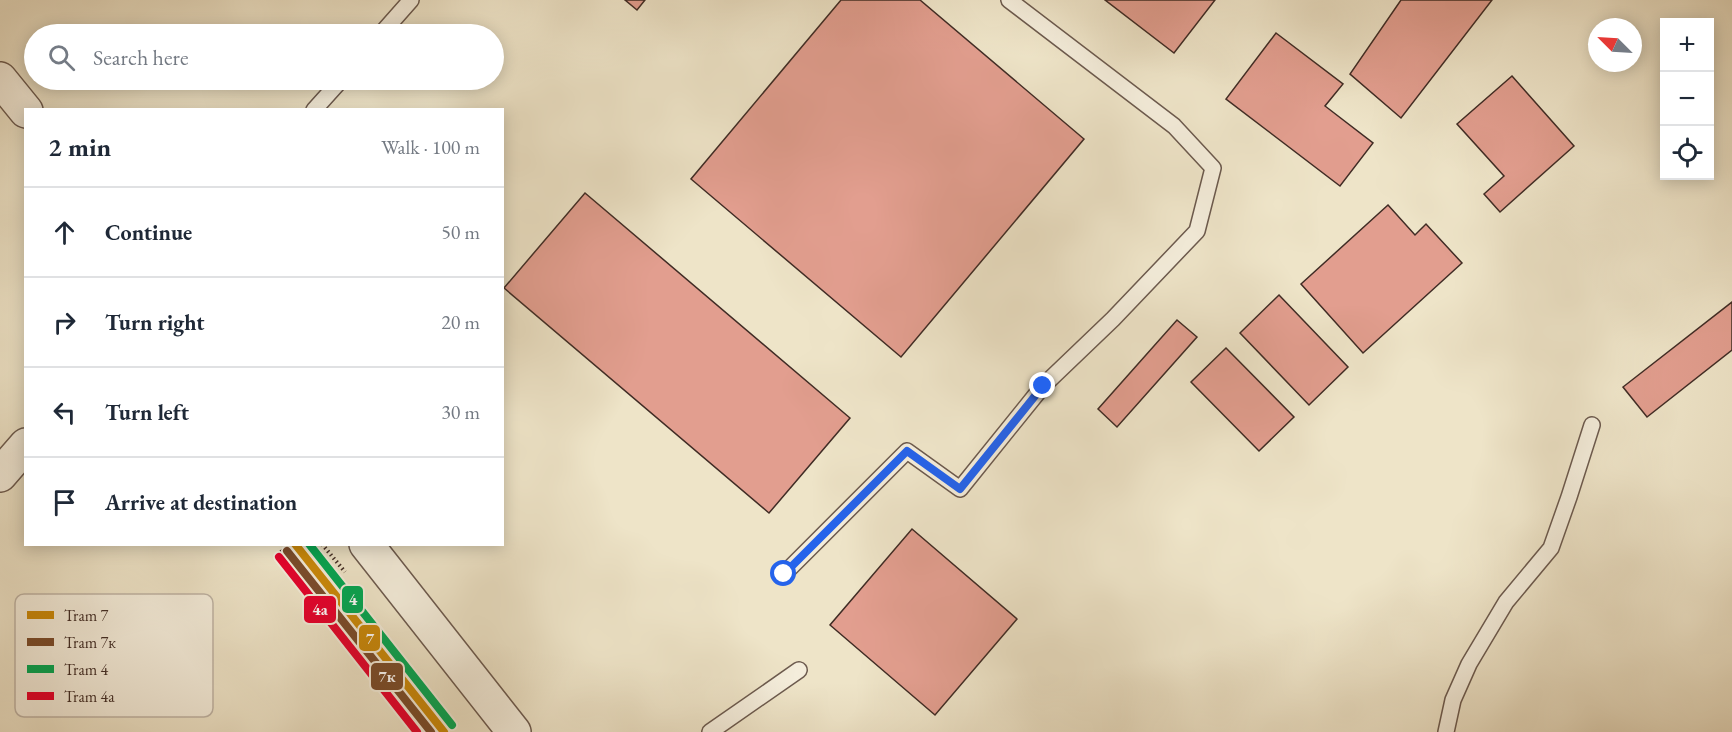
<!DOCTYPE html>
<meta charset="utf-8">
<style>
:root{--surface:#fff;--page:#f6f6f7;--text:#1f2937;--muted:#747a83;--line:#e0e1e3}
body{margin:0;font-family:"EB Garamond",serif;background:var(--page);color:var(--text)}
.controls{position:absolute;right:18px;top:18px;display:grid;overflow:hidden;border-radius:0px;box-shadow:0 3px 15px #0003}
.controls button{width:54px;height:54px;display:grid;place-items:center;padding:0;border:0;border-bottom:2px solid var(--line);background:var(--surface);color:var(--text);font:30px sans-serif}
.compass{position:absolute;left:1588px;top:18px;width:54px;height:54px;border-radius:50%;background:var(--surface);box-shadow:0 3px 15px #0003;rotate:294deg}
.stop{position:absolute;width:18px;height:18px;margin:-14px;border:4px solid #2563eb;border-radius:50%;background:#fff}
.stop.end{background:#2563eb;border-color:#fff;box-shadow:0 2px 6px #0008}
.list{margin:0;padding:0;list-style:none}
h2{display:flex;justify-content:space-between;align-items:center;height:78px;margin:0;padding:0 24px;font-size:26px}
h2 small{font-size:20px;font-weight:400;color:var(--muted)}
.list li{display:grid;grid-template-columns:39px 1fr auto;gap:18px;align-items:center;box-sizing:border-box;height:90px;padding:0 24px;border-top:2px solid var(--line)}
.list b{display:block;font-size:22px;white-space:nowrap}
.list em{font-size:20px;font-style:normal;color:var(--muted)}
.icon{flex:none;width:33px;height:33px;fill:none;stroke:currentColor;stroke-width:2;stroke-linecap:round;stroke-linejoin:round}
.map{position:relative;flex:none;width:1732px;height:732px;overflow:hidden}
.search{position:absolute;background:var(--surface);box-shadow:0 3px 15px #0003;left:24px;top:24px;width:480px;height:66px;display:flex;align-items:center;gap:15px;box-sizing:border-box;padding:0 21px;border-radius:33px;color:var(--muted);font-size:22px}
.panel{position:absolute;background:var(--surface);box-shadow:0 3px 15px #0003;left:24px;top:108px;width:480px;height:438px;border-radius:0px}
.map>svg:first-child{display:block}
</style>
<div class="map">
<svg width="1732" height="732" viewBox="0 0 1732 732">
<rect width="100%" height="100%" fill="#eee4c8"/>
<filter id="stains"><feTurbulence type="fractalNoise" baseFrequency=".00333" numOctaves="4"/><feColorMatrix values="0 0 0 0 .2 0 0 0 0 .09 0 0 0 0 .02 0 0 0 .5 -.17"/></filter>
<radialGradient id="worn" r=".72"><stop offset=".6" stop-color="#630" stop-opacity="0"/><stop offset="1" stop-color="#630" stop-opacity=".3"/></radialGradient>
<g fill="#e29e8f" stroke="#402c25" stroke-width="1.5">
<path d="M625,0H645L637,10Z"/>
<path d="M841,0H920L1084,139L901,357L691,179Z"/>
<path d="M1105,0H1215L1174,53Z"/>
<path d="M1401,0H1492L1401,118L1350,74Z"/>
<path d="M1276,33L1343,84L1325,106L1373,143L1340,186L1226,99Z"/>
<path d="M1512,76L1574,146L1500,212L1484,194L1504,176L1457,124Z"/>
<path d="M585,193L850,418L769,513L504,288Z"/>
<path d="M1388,205L1415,235L1426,224L1462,263L1363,353L1301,284Z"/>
<path d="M1279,295L1348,367L1309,405L1240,333Z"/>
<path d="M1732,302V350L1647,417L1623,387Z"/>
<path d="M1177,320L1197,337L1117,427L1098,409Z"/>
<path d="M1226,348L1294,417L1259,451L1191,382Z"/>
<path d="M912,529L1017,619L935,715L830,625Z"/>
<path d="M283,549L293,561L287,565L278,553Z"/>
</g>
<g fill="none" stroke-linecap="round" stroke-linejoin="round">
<defs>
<g id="service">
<path d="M381,34L411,0"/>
<path d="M314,110L341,80"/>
<path d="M784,574L907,451L960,489L1043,386L1113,319L1197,231L1213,168L1174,126L1009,0"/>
<path d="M710,732L799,670"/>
<path d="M1446,732L1453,700L1469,664L1506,602L1551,548L1569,497L1592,425"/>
</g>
<g id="tertiary">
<path d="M0,79L26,111"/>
<path d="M0,475L26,445"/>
<path d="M366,544L514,732"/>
</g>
</defs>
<use href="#service" stroke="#6c5a4e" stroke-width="18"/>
<use href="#tertiary" stroke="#6c5a4e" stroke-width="36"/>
<path stroke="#402c25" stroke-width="4" stroke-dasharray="1.5 3" stroke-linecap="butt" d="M322,544L345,572"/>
<use href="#service" stroke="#f4eddb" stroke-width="15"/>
<use href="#tertiary" stroke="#f4eddb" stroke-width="33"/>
<defs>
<path id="tram-1" d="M295,544L444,732"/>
<path id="tram-2" d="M287,551L431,732"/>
<path id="tram-3" d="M309,544L452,725"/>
<path id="tram-4" d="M279,557L417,732"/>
</defs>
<use href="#tram-1" stroke="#f4eddb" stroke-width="12"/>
<use href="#tram-2" stroke="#f4eddb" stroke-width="12"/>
<use href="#tram-3" stroke="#f4eddb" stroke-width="12"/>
<use href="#tram-4" stroke="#f4eddb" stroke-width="12"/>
<use href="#tram-1" stroke="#c98809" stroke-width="8"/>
<use href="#tram-2" stroke="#7a4b2a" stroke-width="8"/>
<use href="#tram-3" stroke="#00a651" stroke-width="8"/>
<use href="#tram-4" stroke="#e4002b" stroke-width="8"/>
</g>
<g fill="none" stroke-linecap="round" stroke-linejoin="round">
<path stroke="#2563eb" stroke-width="8" d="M784,574L907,451L960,489L1043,386"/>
</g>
<rect x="15" y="594" width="198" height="123" rx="9" fill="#f4eddb" stroke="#beb3a4" stroke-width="1.5"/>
<rect x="27" y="611" width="27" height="8" fill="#c98809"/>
<rect x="27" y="638" width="27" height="8" fill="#7a4b2a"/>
<rect x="27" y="665" width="27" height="8" fill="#00a651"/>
<rect x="27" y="692" width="27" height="8" fill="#e4002b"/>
<g font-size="16" fill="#402c25">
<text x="64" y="621">Tram 7</text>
<text x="64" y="648">Tram 7к</text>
<text x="64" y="675">Tram 4</text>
<text x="64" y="702">Tram 4а</text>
</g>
<g stroke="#f4eddb" stroke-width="2">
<rect x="341" y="585" width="23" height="29" rx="6" fill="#00a651"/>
<rect x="303" y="595" width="34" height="29" rx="6" fill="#e4002b"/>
<rect x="358" y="624" width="23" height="28" rx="6" fill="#c98809"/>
<rect x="370" y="662" width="34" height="29" rx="6" fill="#7a4b2a"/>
</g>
<g font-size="16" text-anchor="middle" font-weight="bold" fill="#fff">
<text x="353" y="605">4</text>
<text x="320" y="615">4а</text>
<text x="370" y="644">7</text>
<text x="387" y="682">7к</text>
</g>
<rect width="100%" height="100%" filter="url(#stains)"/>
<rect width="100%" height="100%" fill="url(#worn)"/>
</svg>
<div class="controls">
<button>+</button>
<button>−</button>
<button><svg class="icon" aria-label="locate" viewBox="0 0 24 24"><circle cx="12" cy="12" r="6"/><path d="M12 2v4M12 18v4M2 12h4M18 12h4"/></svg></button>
</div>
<svg class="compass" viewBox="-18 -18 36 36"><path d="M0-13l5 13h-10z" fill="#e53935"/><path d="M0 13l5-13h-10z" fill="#747a83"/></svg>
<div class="stop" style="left:784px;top:574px"></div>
<div class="stop end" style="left:1043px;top:386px"></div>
<div class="search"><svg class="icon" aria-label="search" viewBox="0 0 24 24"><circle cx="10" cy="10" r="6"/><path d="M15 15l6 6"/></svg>Search here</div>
<section class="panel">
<h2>2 min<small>Walk · 100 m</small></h2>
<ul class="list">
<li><svg class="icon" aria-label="ahead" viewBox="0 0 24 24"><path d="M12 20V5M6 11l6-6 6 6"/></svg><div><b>Continue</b></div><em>50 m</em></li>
<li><svg class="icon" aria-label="right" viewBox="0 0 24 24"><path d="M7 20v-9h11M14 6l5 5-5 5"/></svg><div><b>Turn right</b></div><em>20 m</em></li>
<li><svg class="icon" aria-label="left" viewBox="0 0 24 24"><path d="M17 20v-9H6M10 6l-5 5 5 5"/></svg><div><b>Turn left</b></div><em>30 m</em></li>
<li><svg class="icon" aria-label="arrive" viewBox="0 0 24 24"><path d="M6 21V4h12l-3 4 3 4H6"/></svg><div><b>Arrive at destination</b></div></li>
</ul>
</section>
</div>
